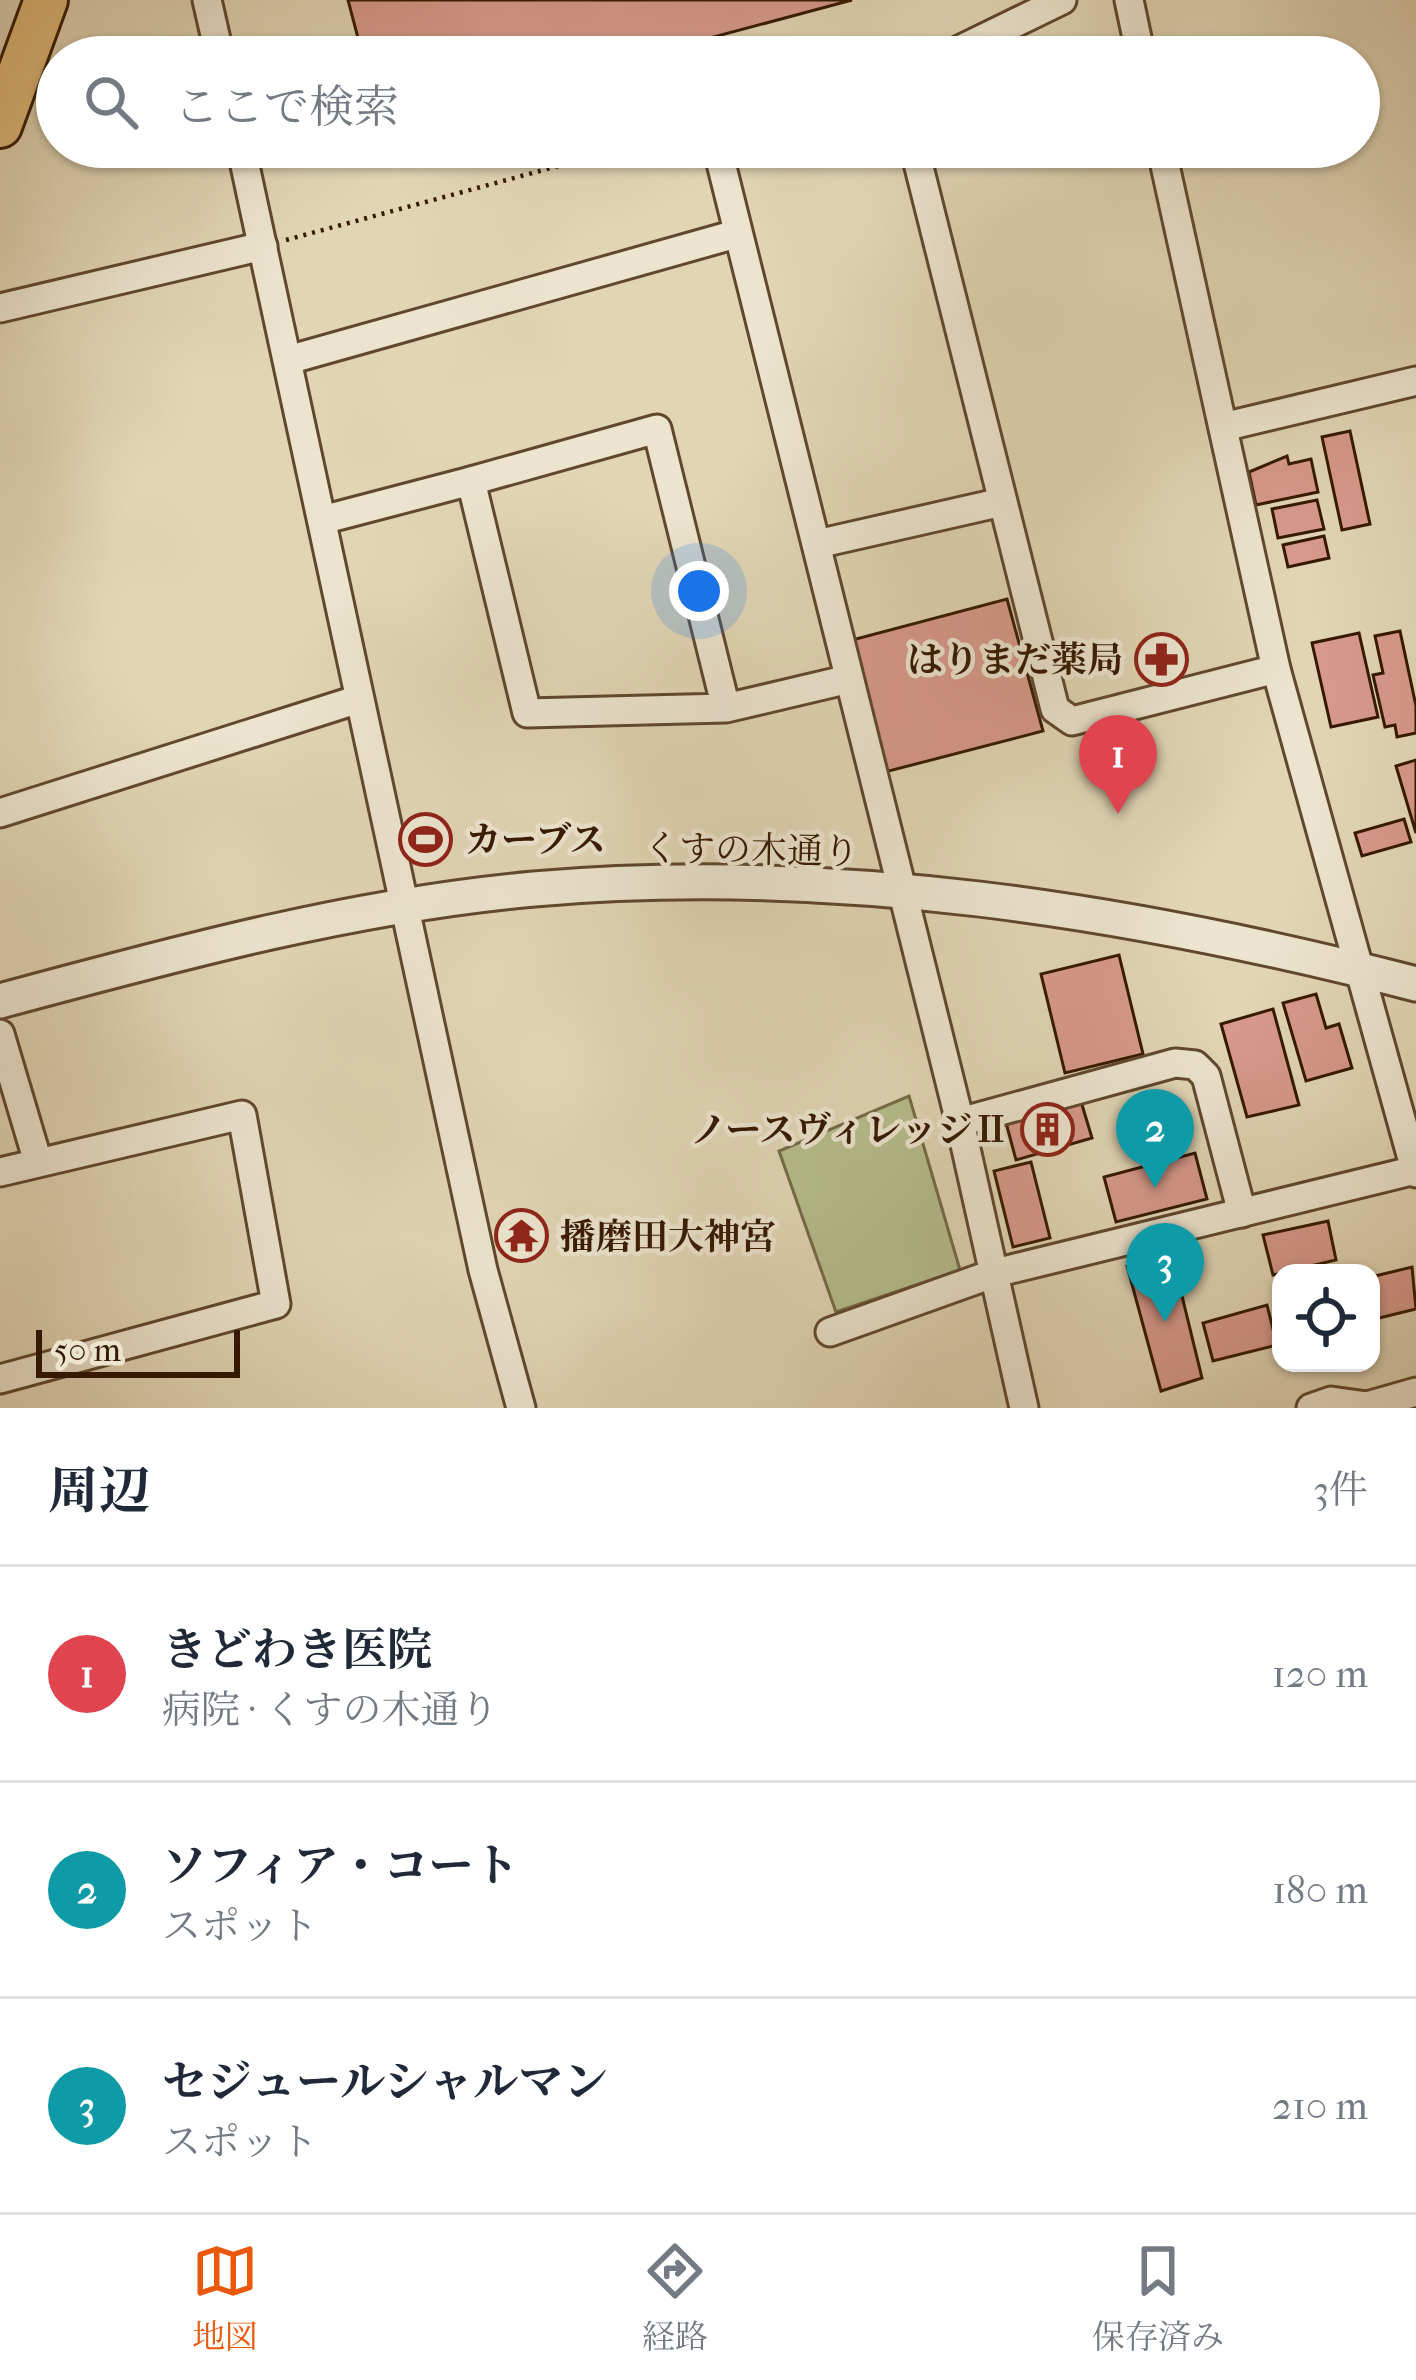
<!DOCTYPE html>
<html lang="ja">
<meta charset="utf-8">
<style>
:root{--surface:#fff;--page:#f6f6f7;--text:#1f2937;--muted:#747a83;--line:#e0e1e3;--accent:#ea580c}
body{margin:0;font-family:"IM FELL French Canon","Noto Serif JP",serif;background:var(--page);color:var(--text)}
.controls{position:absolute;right:36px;bottom:36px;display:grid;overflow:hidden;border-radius:24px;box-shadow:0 3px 9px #0004}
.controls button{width:108px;height:108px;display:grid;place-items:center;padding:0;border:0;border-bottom:3px solid var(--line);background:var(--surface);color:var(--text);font:60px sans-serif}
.scale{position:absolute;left:36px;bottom:30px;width:204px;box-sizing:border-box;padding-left:12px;border:6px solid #351900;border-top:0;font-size:33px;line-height:42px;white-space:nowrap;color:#351900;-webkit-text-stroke:9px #ece4cf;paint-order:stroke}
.you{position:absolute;left:699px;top:591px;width:42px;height:42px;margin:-30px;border:9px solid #fff;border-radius:50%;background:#1a73e8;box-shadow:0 0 0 18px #1a73e833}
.badge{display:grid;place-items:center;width:78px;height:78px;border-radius:50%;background:var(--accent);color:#fff;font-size:39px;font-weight:700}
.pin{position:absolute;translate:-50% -99px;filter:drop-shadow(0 3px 6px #0008)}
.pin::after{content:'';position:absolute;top:63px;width:42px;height:36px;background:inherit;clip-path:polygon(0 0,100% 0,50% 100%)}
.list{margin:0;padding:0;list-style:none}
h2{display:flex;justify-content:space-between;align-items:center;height:156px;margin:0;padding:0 48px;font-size:51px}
h2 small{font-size:39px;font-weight:400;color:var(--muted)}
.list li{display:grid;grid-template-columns:78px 1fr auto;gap:36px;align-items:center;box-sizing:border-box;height:216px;padding:0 48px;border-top:3px solid var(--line)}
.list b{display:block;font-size:45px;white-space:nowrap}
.list p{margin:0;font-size:39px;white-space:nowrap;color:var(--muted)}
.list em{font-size:39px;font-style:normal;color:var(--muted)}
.icon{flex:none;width:66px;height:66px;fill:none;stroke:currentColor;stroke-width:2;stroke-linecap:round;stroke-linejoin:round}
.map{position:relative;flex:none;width:1416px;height:1408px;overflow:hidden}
.search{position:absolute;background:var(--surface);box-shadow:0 3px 9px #0004;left:36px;right:36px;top:36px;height:132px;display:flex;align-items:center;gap:30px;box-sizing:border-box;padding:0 42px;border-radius:66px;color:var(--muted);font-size:45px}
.sheet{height:804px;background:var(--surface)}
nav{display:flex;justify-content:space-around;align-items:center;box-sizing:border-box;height:168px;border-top:3px solid var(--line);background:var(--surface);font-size:33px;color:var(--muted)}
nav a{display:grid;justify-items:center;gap:6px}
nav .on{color:var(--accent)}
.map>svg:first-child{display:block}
</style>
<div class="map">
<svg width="1416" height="1408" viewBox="0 0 1416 1408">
<rect width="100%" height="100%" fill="#e1d5b5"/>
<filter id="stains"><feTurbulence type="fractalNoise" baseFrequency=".00167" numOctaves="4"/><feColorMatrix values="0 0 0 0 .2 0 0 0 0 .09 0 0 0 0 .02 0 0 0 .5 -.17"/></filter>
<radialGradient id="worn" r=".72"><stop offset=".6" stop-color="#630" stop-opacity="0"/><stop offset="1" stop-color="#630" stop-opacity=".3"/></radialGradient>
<path fill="#b5bd8c" stroke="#756b46" stroke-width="3" d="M909,1096L960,1270L836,1312L779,1151Z"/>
<g fill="#d7998c" stroke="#351900" stroke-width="3">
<path d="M348,0H852L639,57H363Z"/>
<path d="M1350,431L1370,524L1342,530L1322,437Z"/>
<path d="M1287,456L1289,464L1311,459L1318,492L1256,505L1249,472Z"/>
<path d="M1317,500L1324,529L1278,538L1272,509Z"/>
<path d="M1324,536L1329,558L1288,567L1283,545Z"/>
<path d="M1007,599L1043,731L885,772L852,640Z"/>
<path d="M1400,631L1416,706V733L1397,737L1395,725L1385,727L1373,675L1383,673L1375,636Z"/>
<path d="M1359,633L1378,717L1331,727L1312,643Z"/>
<path d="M1416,760V833L1396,766Z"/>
<path d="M1404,819L1411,842L1362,856L1355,833Z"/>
<path d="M1119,955L1143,1054L1065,1073L1041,974Z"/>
<path d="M1316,994L1326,1028L1339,1024L1352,1068L1306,1081L1283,1003Z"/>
<path d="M1273,1009L1299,1105L1247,1117L1221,1024Z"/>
<path d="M1080,1098L1092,1138L1016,1160L1005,1119Z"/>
<path d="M1195,1153L1207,1199L1116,1222L1104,1177Z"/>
<path d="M1031,1162L1050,1238L1013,1247L994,1171Z"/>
<path d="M1328,1221L1336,1260L1273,1275L1263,1235Z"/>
<path d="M1171,1251L1202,1378L1161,1391L1127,1266Z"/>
<path d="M1412,1267L1416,1309L1371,1320V1277Z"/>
<path d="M1267,1305L1277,1345L1213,1361L1203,1323Z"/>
</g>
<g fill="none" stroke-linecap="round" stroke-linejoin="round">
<defs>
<g id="minor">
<path d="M207,0L220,57"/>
<path d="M1129,0L1141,57"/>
<path d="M945,57L1062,0"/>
<path d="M241,147L483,1270L521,1408"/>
<path d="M717,147L960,1122L1024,1408"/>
<path d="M914,147L1055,709L1072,721L1276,669"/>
<path d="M1161,147L1276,669L1416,1173"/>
<path d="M0,308L263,246"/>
<path d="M288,360L736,234"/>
<path d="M1223,427L1416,381"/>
<path d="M322,520L471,481"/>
<path d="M817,544L1002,502"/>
<path d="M726,708L657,429L471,481L527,713L726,708L849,679"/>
<path d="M0,813L359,699"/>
<path d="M0,1034L38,1162"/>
<path d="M960,1122L1175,1063L1195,1065L1206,1076L1242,1213"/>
<path d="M0,1172L242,1115L276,1304L0,1379"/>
<path d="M830,1332L995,1273L1415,1170"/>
<path d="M1311,1408L1331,1401L1367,1406L1416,1392"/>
</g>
<path id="tertiary" d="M0,1001C174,954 354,905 534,889C831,863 1129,910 1416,984"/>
<path id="primary" d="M0,126L46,0"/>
</defs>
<use href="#minor" stroke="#60482d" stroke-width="33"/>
<use href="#tertiary" stroke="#60482d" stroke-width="39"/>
<use href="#primary" stroke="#351900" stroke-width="48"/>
<path stroke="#351900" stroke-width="4.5" stroke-dasharray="3 6" stroke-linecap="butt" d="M286,240L628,147"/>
<use href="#minor" stroke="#ece4cf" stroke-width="27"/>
<use href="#tertiary" stroke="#ece4cf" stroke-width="33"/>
<use href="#primary" stroke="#e0ba7a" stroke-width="42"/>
</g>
<defs>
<symbol id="pharmacy-ring" viewBox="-11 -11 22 22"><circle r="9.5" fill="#ece4cf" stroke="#8f2418" stroke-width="1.5"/><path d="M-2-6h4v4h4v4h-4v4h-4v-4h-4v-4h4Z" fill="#8f2418"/></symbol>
<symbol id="stadium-ring" viewBox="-11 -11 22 22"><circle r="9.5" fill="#ece4cf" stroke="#8f2418" stroke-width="1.5"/><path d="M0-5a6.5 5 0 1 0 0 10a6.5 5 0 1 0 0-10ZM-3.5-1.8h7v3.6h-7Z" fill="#8f2418"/></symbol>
<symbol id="building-ring" viewBox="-11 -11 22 22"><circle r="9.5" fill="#ece4cf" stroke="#8f2418" stroke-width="1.5"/><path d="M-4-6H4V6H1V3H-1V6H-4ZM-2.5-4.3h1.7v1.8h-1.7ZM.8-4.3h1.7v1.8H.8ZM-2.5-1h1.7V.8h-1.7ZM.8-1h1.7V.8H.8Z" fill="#8f2418"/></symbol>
<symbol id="temple-ring" viewBox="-11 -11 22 22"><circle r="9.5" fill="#ece4cf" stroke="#8f2418" stroke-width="1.5"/><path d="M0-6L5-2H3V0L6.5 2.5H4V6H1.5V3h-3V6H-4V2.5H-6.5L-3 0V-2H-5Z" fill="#8f2418"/></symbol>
</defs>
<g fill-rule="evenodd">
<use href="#pharmacy-ring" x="1132" y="630" width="59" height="59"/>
<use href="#stadium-ring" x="396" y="810" width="59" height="59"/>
<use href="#building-ring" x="1018" y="1100" width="59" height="59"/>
<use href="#temple-ring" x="492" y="1206" width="59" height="59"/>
</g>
<g text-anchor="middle" stroke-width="9" stroke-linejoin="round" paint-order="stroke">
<g font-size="36" font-weight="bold" fill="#351900" stroke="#ece4cf" text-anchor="end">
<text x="1123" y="672">はりまだ薬局</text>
<text x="465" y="852" text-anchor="start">カーブス</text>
<text x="1009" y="1142">ノースヴィレッジⅡ</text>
<text x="560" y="1249" text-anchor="start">播磨田大神宮</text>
</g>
<g font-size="36" fill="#351900" stroke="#ece4cf">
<text transform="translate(751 849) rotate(1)" y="13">くすの木通り</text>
</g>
</g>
<rect width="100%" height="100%" filter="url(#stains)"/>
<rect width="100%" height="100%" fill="url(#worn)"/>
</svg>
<div class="controls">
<button><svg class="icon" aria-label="locate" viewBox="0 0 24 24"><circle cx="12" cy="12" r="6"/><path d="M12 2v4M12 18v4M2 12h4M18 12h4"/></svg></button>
</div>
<div class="scale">50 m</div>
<div class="you"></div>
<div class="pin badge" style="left:1118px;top:814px;background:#e0444e">1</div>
<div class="pin badge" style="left:1155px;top:1188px;background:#0f9aa8">2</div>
<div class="pin badge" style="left:1165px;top:1322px;background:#0f9aa8">3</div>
<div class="search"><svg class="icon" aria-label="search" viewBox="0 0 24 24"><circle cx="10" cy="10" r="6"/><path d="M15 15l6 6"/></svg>ここで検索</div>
</div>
<section class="sheet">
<h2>周辺<small>3件</small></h2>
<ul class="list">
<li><span class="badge" style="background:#e0444e">1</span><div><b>きどわき医院</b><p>病院 · くすの木通り</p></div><em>120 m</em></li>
<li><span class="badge" style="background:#0f9aa8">2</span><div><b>ソフィア・コート</b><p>スポット</p></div><em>180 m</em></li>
<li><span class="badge" style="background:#0f9aa8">3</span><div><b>セジュールシャルマン</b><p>スポット</p></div><em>210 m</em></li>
</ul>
</section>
<nav>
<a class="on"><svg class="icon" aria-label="map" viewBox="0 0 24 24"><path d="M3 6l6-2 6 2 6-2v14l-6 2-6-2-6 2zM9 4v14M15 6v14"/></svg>地図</a>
<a><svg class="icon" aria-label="directions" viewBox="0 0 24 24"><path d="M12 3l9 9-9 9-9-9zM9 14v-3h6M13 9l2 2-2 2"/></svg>経路</a>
<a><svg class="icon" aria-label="saved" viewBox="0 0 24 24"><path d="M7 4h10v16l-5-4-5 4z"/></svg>保存済み</a>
</nav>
